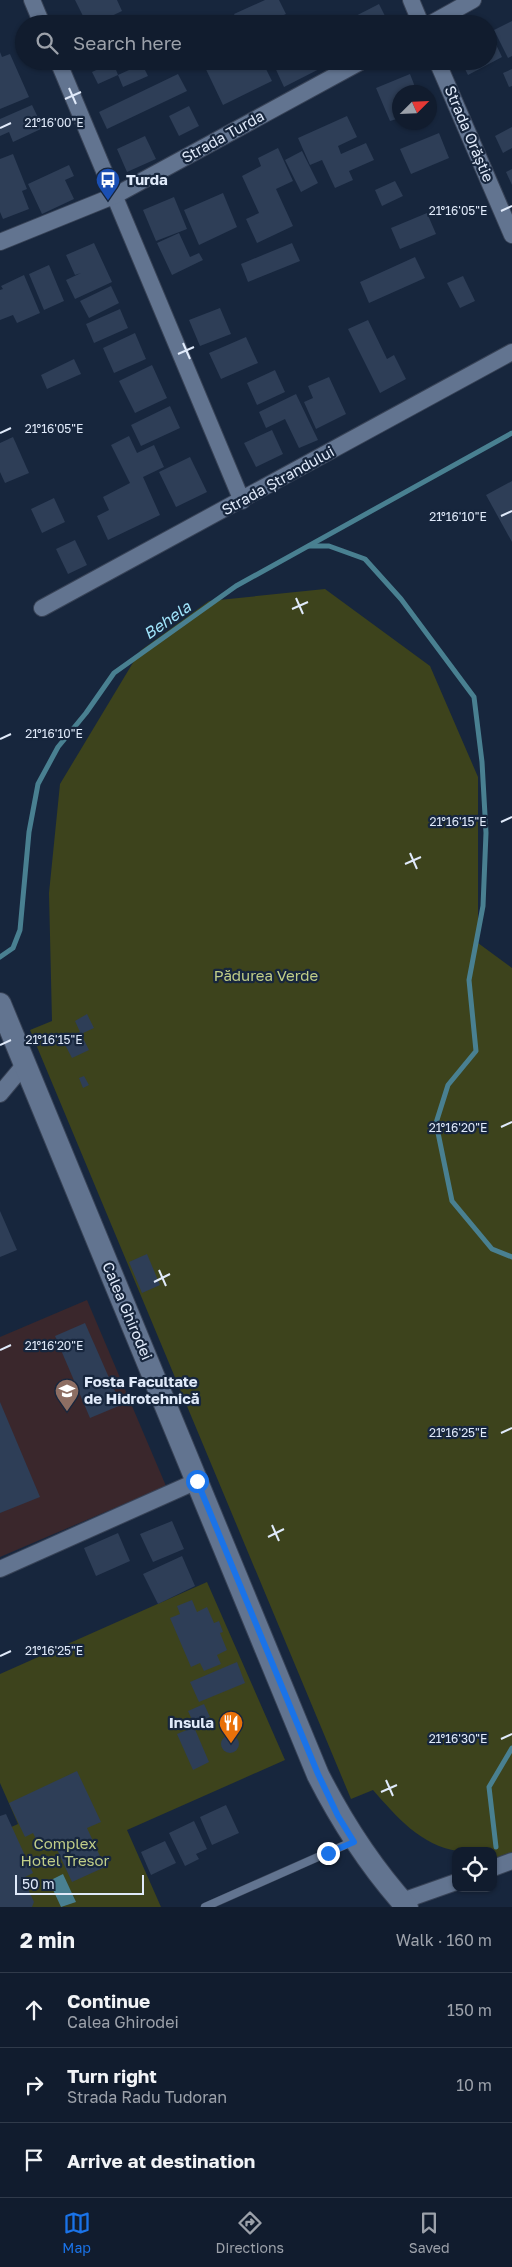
<!DOCTYPE html>
<meta charset="utf-8">
<style>
:root{--surface:#111c2e;--page:#1e293a;--text:#f1f3f6;--muted:#9ca1aa;--line:#303a4a;--accent:#1a73e8}
body{margin:0;font-family:"Golos Text",sans-serif;background:var(--page);color:var(--text)}
.controls{position:absolute;right:15px;bottom:15px;display:grid;overflow:hidden;border-radius:10px;box-shadow:0 1px 4px #0004}
.controls button{width:45px;height:45px;display:grid;place-items:center;padding:0;border:0;border-bottom:1px solid var(--line);background:var(--surface);color:var(--text);font:25px sans-serif}
.compass{position:absolute;left:392px;top:85px;width:45px;height:45px;border-radius:50%;background:var(--surface);box-shadow:0 1px 4px #0004;rotate:66deg}
.scale{position:absolute;left:15px;bottom:12px;width:129px;box-sizing:border-box;padding-left:5px;border:2px solid #e0eafa;border-top:0;font-size:14px;line-height:18px;white-space:nowrap;color:#e0eafa;-webkit-text-stroke:4px #17263d;paint-order:stroke}
.stop{position:absolute;width:15px;height:15px;margin:-11px;border:4px solid #1a73e8;border-radius:50%;background:#fff}
.stop.end{background:#1a73e8;border-color:#fff;box-shadow:0 1px 5px #0008}
.list{margin:0;padding:0;list-style:none}
h2{display:flex;justify-content:space-between;align-items:center;height:65px;margin:0;padding:0 20px;font-size:21px}
h2 small{font-size:16px;font-weight:400;color:var(--muted)}
.list li{display:grid;grid-template-columns:32px 1fr auto;gap:15px;align-items:center;box-sizing:border-box;height:75px;padding:0 20px;border-top:1px solid var(--line)}
.list b{display:block;font-size:19px;white-space:nowrap}
.list p{margin:0;font-size:16px;white-space:nowrap;color:var(--muted)}
.list em{font-size:16px;font-style:normal;color:var(--muted)}
.icon{flex:none;width:28px;height:28px;fill:none;stroke:currentColor;stroke-width:2;stroke-linecap:round;stroke-linejoin:round}
.map{position:relative;flex:none;width:512px;height:1907px;overflow:hidden}
.search{position:absolute;background:var(--surface);box-shadow:0 1px 4px #0004;left:15px;right:15px;top:15px;height:55px;display:flex;align-items:center;gap:12px;box-sizing:border-box;padding:0 18px;border-radius:28px;color:var(--muted);font-size:19px}
.sheet{height:290px;background:var(--surface)}
nav{display:flex;justify-content:space-around;align-items:center;box-sizing:border-box;height:70px;border-top:1px solid var(--line);background:var(--surface);font-size:14px;color:var(--muted)}
nav a{display:grid;justify-items:center;gap:2px}
nav .on{color:var(--accent)}
.map>svg:first-child{display:block}
</style>
<div class="map">
<svg width="512" height="1907" viewBox="0 0 512 1907">
<rect width="100%" height="100%" fill="#17263d"/>
<path fill="#3a272c" d="M87,1300L166,1486L0,1557V1337Z"/>
<g fill="#3d431c">
<path d="M325,589L430,666L478,777V943L512,968V1866L493,1860V1851C482,1851 469,1852 458,1851C421,1846 396,1816 373,1790L351,1799L30,1030L52,1021L49,893L60,784L140,651L209,601Z"/>
<path d="M207,1582L285,1760L127,1830L161,1907H0V1832L18,1824L0,1783V1674Z"/>
</g>
<path fill="#498091" d="M63,1874L76,1902L61,1907L49,1881Z"/>
<g fill="none" stroke-linecap="round" stroke-linejoin="round">
<g stroke="#498091" stroke-width="5">
<path d="M309,546H329L365,559L401,599L474,697L482,762L486,833L483,906L469,980L476,1051L448,1085L436,1123L452,1201L492,1249L512,1257"/>
<path d="M0,957L13,948L20,930L29,832L38,784L58,747L86,713L114,673L236,586L512,433"/>
<path d="M496,1847L489,1787L512,1748"/>
</g>
</g>
<g fill="#2e3e57">
<path d="M75,0H117L122,11L95,24H87Z"/>
<path d="M265,0H279L286,14L264,24H239L234,14Z"/>
<path d="M379,4L389,24H340Z"/>
<path d="M306,15L310,24H288Z"/>
<path d="M512,21V56L508,58L494,30Z"/>
<path d="M491,34L502,57L468,75L461,61H488V36Z"/>
<path d="M0,52L2,57L10,54L29,97L0,109Z"/>
<path d="M202,61H262L272,81L223,105Z"/>
<path d="M272,61H330L331,63L284,87Z"/>
<path d="M113,62L118,75L98,84L92,72Z"/>
<path d="M142,64L148,76L123,87L118,75Z"/>
<path d="M512,69V86L509,87L503,73Z"/>
<path d="M178,74L187,91L107,129L99,112Z"/>
<path d="M410,74L417,92H400V118L390,121L376,88Z"/>
<path d="M32,105L43,128L13,142L9,132L0,136V119Z"/>
<path d="M189,106L199,126L179,136L169,116Z"/>
<path d="M347,116L357,137L338,146L341,154L366,143L374,160L349,171L353,180L335,188L322,160L310,165L298,138Z"/>
<path d="M512,127V148L503,153L495,136Z"/>
<path d="M439,133L449,158L411,174L400,149Z"/>
<path d="M145,136L156,159L127,172L117,149Z"/>
<path d="M278,148L293,181L276,189L293,226L257,243L246,219L259,213L242,176L261,166L258,158Z"/>
<path d="M302,151L318,183L301,192L285,160Z"/>
<path d="M13,154L27,189L22,191L29,209L3,219L0,212V159Z"/>
<path d="M69,165L74,176L65,180L74,199L42,214L28,184Z"/>
<path d="M512,169V185L506,172Z"/>
<path d="M395,181L403,196L382,206L375,190Z"/>
<path d="M223,193L237,227L199,245L184,210Z"/>
<path d="M174,197L187,229L156,241L143,210Z"/>
<path d="M427,213L436,234L400,249L391,228Z"/>
<path d="M179,233L190,257L199,253L203,260L172,275L157,243Z"/>
<path d="M94,243L112,282L75,299L66,280L81,273L75,275L66,255Z"/>
<path d="M292,243L300,261L248,282L241,264Z"/>
<path d="M415,257L425,278L369,303L360,282Z"/>
<path d="M49,265L64,301L44,310L29,274Z"/>
<path d="M24,275L40,313L17,323L13,315L0,320V290L3,289L1,286Z"/>
<path d="M463,276L475,301L460,308L447,283Z"/>
<path d="M111,286L119,303L89,318L80,301Z"/>
<path d="M220,308L231,334L200,346L189,320Z"/>
<path d="M120,309L128,328L94,343L86,324Z"/>
<path d="M368,320L387,359L394,355L406,379L380,393L348,329Z"/>
<path d="M135,333L146,359L114,373L103,348Z"/>
<path d="M246,337L258,363L221,379L209,353Z"/>
<path d="M74,359L81,374L47,389L41,375Z"/>
<path d="M152,365L167,398L135,413L119,381Z"/>
<path d="M275,370L285,392L257,405L247,383Z"/>
<path d="M329,377L346,414L316,429L304,402L313,398L308,386Z"/>
<path d="M296,394L318,440L299,448L285,419L266,428L259,412Z"/>
<path d="M170,406L180,428L141,446L131,425Z"/>
<path d="M272,430L283,454L256,467L244,443Z"/>
<path d="M129,436L137,453L154,445L164,467L143,477L160,515L108,540L97,516L109,510L103,497L130,483L111,445Z"/>
<path d="M13,437L29,473L5,483L0,472V443Z"/>
<path d="M190,457L207,492L176,507L159,472Z"/>
<path d="M512,481V542L486,495Z"/>
<path d="M54,498L65,522L42,533L31,509Z"/>
<path d="M75,540L87,565L68,574L56,549Z"/>
<path d="M87,1014L94,1028L81,1034L89,1050L72,1058L63,1041L80,1032L75,1021Z"/>
<path d="M84,1076L89,1085L83,1088L79,1078Z"/>
<path d="M0,1211L17,1250L0,1257Z"/>
<path d="M147,1254L160,1285L142,1293L129,1262Z"/>
<path d="M85,1323L121,1405L90,1418L55,1336Z"/>
<path d="M0,1402L40,1497L0,1513Z"/>
<path d="M172,1521L184,1549L153,1562L140,1534Z"/>
<path d="M118,1533L130,1561L96,1576L84,1548Z"/>
<path d="M182,1556L195,1586L158,1604L143,1574Z"/>
<path d="M192,1600L197,1612L207,1607L214,1623L219,1621L223,1632L220,1633L227,1650L217,1655L221,1664L204,1671L200,1663L191,1667L170,1618L180,1614L177,1606Z"/>
<path d="M237,1662L245,1683L199,1702L190,1682Z"/>
<path d="M204,1704L210,1717L194,1724L188,1711Z"/>
<path d="M194,1727L209,1762L193,1770L177,1734Z"/>
<circle cx="230" cy="1744" r="9"/>
<path d="M77,1771L101,1822L87,1828L105,1867L72,1882L54,1843L41,1849L33,1833L25,1837L9,1803Z"/>
<path d="M226,1805L239,1833L212,1845L200,1817Z"/>
<path d="M6,1814L33,1873L23,1878L34,1902L32,1907H0V1816Z"/>
<path d="M194,1821L207,1849L196,1854L199,1859L185,1866L169,1833Z"/>
<path d="M165,1841L176,1863L151,1875L141,1852Z"/>
</g>
<g fill="none" stroke-linecap="round" stroke-linejoin="round">
<defs>
<path id="lane" d="M205,1907L354,1841"/>
<g id="street">
<path d="M32,0L42,24"/>
<path d="M411,0L421,24"/>
<path d="M430,24L473,0"/>
<path d="M58,61L242,501"/>
<path d="M437,61L512,235"/>
<path d="M0,242L116,195L362,61"/>
<path d="M42,608L512,352"/>
<path d="M0,1094L25,1064"/>
<path d="M0,1569L197,1481"/>
<path d="M493,1868L512,1861"/>
<path d="M402,1901L456,1882"/>
</g>
<path id="secondary" d="M0,1004L318,1775C343,1824 370,1866 407,1907"/>
</defs>
<use href="#lane" stroke="#384357" stroke-width="9"/>
<use href="#street" stroke="#384357" stroke-width="18"/>
<use href="#secondary" stroke="#384357" stroke-width="24"/>
<use href="#lane" stroke="#627490" stroke-width="8"/>
<use href="#street" stroke="#627490" stroke-width="16"/>
<use href="#secondary" stroke="#627490" stroke-width="22"/>
</g>
<g fill="none" stroke-linecap="round" stroke-linejoin="round">
<path stroke="#1a73e8" stroke-width="6" d="M197,1481L318,1774L338,1816L354,1842L328,1853"/>
</g>
<path fill="none" stroke="#e0eafa" stroke-width="2" d="M69,88L76,104M65,99L81,92M0,128L11,123M501,211L512,206M183,343L190,359M178,354L194,347M0,433L11,428M501,516L512,511M296,598L303,614M292,609L308,602M0,739L11,734M501,822L512,817M410,853L417,869M405,864L421,857M0,1045L11,1040M501,1127L512,1122M159,1270L166,1286M154,1282L170,1274M0,1350L11,1345M501,1433L512,1428M272,1525L279,1541M268,1537L284,1529M0,1656L11,1651M501,1739L512,1734M386,1780L393,1796M381,1792L397,1785"/>
<defs>
<symbol id="bus-pin" viewBox="-11 -11 22 30"><path d="M0 17L-7.5 6A9.5 9.5 0 1 1 7.5 6Z" fill="#1a4fb4" stroke="#17263d"/><path d="M-5-6H5V4H4V6H2V4H-2V6H-4V4H-5ZM-3.5-4V0h7V-4ZM-3.5 1.2v1.5H-2V1.2ZM2 1.2v1.5H3.5V1.2Z" fill="#fff"/></symbol>
<symbol id="university-pin" viewBox="-11 -11 22 30"><path d="M0 17L-7.5 6A9.5 9.5 0 1 1 7.5 6Z" fill="#8d6e63" stroke="#17263d"/><path d="M0-5L7-2L0 1L-7-2ZM-4 1L0 2.5L4 1V4Q0 6-4 4Z" fill="#fff"/></symbol>
<symbol id="restaurant-pin" viewBox="-11 -11 22 30"><path d="M0 17L-7.5 6A9.5 9.5 0 1 1 7.5 6Z" fill="#e8710a" stroke="#17263d"/><path d="M-5-6h1v4h1v-4h1v4h1v-4h1v5L-1.5 .5V6h-2V.5L-5-1ZM5-6V6H3V1.5H1.5Q1.5-4 5-6Z" fill="#fff"/></symbol>
</defs>
<g fill-rule="evenodd">
<use href="#bus-pin" x="94" y="166" width="28" height="38"/>
<use href="#university-pin" x="53" y="1377" width="28" height="38"/>
<use href="#restaurant-pin" x="217" y="1709" width="28" height="38"/>
</g>
<g text-anchor="middle" stroke-width="4.5" stroke-linejoin="round" paint-order="stroke">
<g font-size="15" fill="#e0eafa" stroke="#17263d">
<text transform="translate(469 134) rotate(67)" y="5">Strada Orăștie</text>
<text transform="translate(223 137) rotate(-29)" y="5">Strada Turda</text>
<text transform="translate(278 481) rotate(-29)" y="5">Strada Ștrandului</text>
<text transform="translate(127 1311) rotate(67)" y="5">Calea Ghirodei</text>
</g>
<g font-size="15" font-weight="bold" fill="#e0eafa" stroke="#17263d" text-anchor="start">
<text x="126" y="185">Turda</text>
<text x="84" y="1387">Fosta Facultate<tspan x="84" dy="17">de Hidrotehnică</tspan></text>
<text x="214" y="1728" text-anchor="end">Insula</text>
</g>
<g font-size="15" fill="#c1ce88" stroke="#17263d">
<text x="266" y="981">Pădurea Verde</text>
<text x="65" y="1849">Complex<tspan x="65" dy="17">Hotel Tresor</tspan></text>
</g>
<g font-size="16" font-style="italic" fill="#a0e4fb" stroke="#17263d">
<text transform="translate(167 620) rotate(-35)" y="6">Behela</text>
</g>
</g>
<g font-size="12" text-anchor="middle" fill="#e0eafa" stroke="#17263d" stroke-width="4.5" stroke-linejoin="round" paint-order="stroke">
<text x="54" y="127">21°16'00"E</text>
<text x="458" y="215">21°16'05"E</text>
<text x="54" y="433">21°16'05"E</text>
<text x="458" y="521">21°16'10"E</text>
<text x="54" y="738">21°16'10"E</text>
<text x="458" y="826">21°16'15"E</text>
<text x="54" y="1044">21°16'15"E</text>
<text x="458" y="1132">21°16'20"E</text>
<text x="54" y="1350">21°16'20"E</text>
<text x="458" y="1437">21°16'25"E</text>
<text x="54" y="1655">21°16'25"E</text>
<text x="458" y="1743">21°16'30"E</text>
</g>
</svg>
<div class="controls">
<button><svg class="icon" aria-label="locate" viewBox="0 0 24 24"><circle cx="12" cy="12" r="6"/><path d="M12 2v4M12 18v4M2 12h4M18 12h4"/></svg></button>
</div>
<svg class="compass" viewBox="-18 -18 36 36"><path d="M0-13l5 13h-10z" fill="#e53935"/><path d="M0 13l5-13h-10z" fill="#9ca1aa"/></svg>
<div class="scale">50 m</div>
<div class="stop" style="left:197px;top:1481px"></div>
<div class="stop end" style="left:328px;top:1853px"></div>
<div class="search"><svg class="icon" aria-label="search" viewBox="0 0 24 24"><circle cx="10" cy="10" r="6"/><path d="M15 15l6 6"/></svg>Search here</div>
</div>
<section class="sheet">
<h2>2 min<small>Walk · 160 m</small></h2>
<ul class="list">
<li><svg class="icon" aria-label="ahead" viewBox="0 0 24 24"><path d="M12 20V5M6 11l6-6 6 6"/></svg><div><b>Continue</b><p>Calea Ghirodei</p></div><em>150 m</em></li>
<li><svg class="icon" aria-label="right" viewBox="0 0 24 24"><path d="M7 20v-9h11M14 6l5 5-5 5"/></svg><div><b>Turn right</b><p>Strada Radu Tudoran</p></div><em>10 m</em></li>
<li><svg class="icon" aria-label="arrive" viewBox="0 0 24 24"><path d="M6 21V4h12l-3 4 3 4H6"/></svg><div><b>Arrive at destination</b></div></li>
</ul>
</section>
<nav>
<a class="on"><svg class="icon" aria-label="map" viewBox="0 0 24 24"><path d="M3 6l6-2 6 2 6-2v14l-6 2-6-2-6 2zM9 4v14M15 6v14"/></svg>Map</a>
<a><svg class="icon" aria-label="directions" viewBox="0 0 24 24"><path d="M12 3l9 9-9 9-9-9zM9 14v-3h6M13 9l2 2-2 2"/></svg>Directions</a>
<a><svg class="icon" aria-label="saved" viewBox="0 0 24 24"><path d="M7 4h10v16l-5-4-5 4z"/></svg>Saved</a>
</nav>
